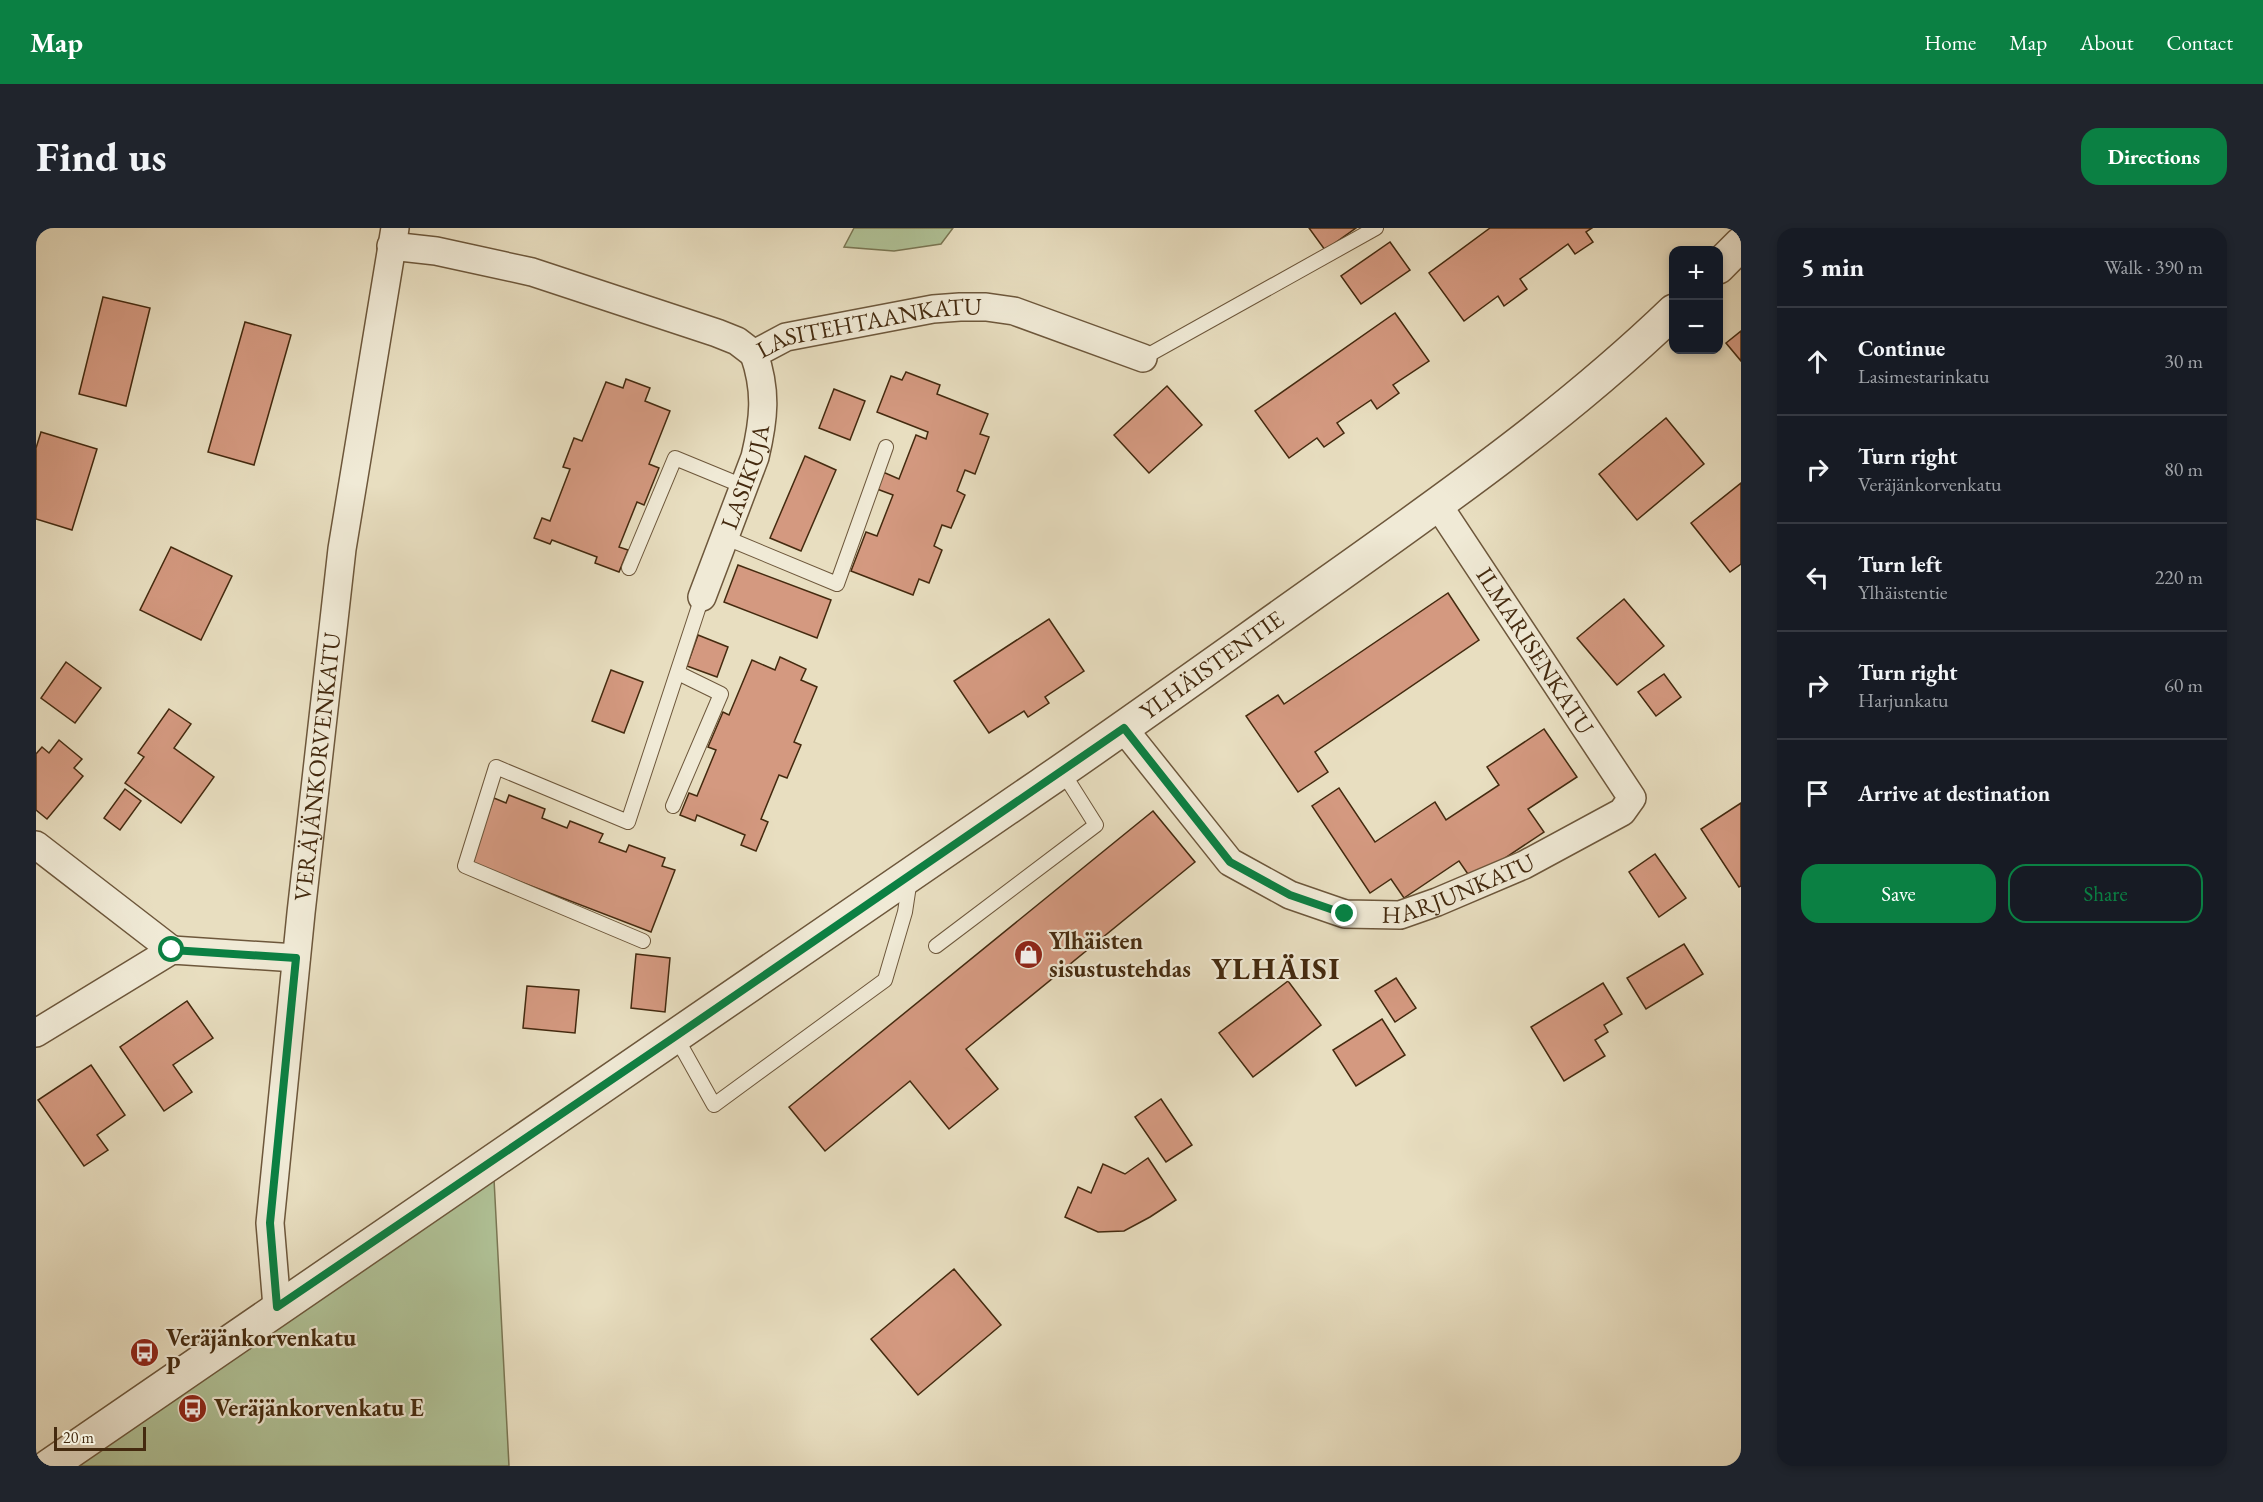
<!DOCTYPE html>
<meta charset="utf-8">
<style>
:root{--surface:#171b24;--page:#20242c;--text:#f1f3f6;--muted:#9ea1a6;--line:#363941;--accent:#0b8043}
body{margin:0;font-family:"EB Garamond",serif;background:var(--page);color:var(--text)}
.controls{position:absolute;right:18px;top:18px;display:grid;overflow:hidden;border-radius:12px;box-shadow:0 3px 9px #0003}
.controls button{width:54px;height:54px;display:grid;place-items:center;padding:0;border:0;border-bottom:2px solid var(--line);background:var(--surface);color:var(--text);font:30px sans-serif}
.scale{position:absolute;left:18px;bottom:15px;width:92px;box-sizing:border-box;padding-left:6px;border:3px solid #442a0f;border-top:0;font-size:16px;line-height:21px;white-space:nowrap;color:#442a0f;-webkit-text-stroke:4px #f0ead6;paint-order:stroke}
.stop{position:absolute;width:18px;height:18px;margin:-14px;border:4px solid #0b8043;border-radius:50%;background:#fff}
.stop.end{background:#0b8043;border-color:#fff;box-shadow:0 2px 6px #0008}
.list{margin:0;padding:0;list-style:none}
h2{display:flex;justify-content:space-between;align-items:center;height:78px;margin:0;padding:0 24px;font-size:26px}
h2 small{font-size:20px;font-weight:400;color:var(--muted)}
.list li{display:grid;grid-template-columns:39px 1fr auto;gap:18px;align-items:center;box-sizing:border-box;height:108px;padding:0 24px;border-top:2px solid var(--line)}
.list b{display:block;font-size:22px;white-space:nowrap}
.list p{margin:0;font-size:20px;white-space:nowrap;color:var(--muted)}
.list em{font-size:20px;font-style:normal;color:var(--muted)}
.actions{display:flex;gap:12px;padding:18px 24px}
.actions a{flex:1;padding:14px 0;border:2px solid var(--accent);border-radius:18px;text-align:center;font-size:21px;color:var(--accent)}
.actions .main{background:var(--accent);color:#fff}
.icon{flex:none;width:33px;height:33px;fill:none;stroke:currentColor;stroke-width:2;stroke-linecap:round;stroke-linejoin:round}
.map{position:relative;flex:none;width:1705px;height:1238px;overflow:hidden;border-radius:18px}
header{display:flex;align-items:center;gap:36px;box-sizing:border-box;height:84px;padding:0 30px;background:var(--accent);color:#fff}
header strong{font-size:28px}
nav{display:flex;gap:33px;margin-inline-start:auto;font-size:21px}
.intro{display:flex;align-items:center;justify-content:space-between;box-sizing:border-box;height:144px;padding:0 36px}
h1{margin:0;font-size:42px}
.button{padding:15px 27px;border-radius:18px;background:var(--accent);color:#fff;font-size:21px;font-weight:700}
main{display:flex;gap:36px;padding:0 36px}
aside{flex:1;background:var(--surface);border-radius:18px;box-shadow:0 3px 9px #0003}
.map>svg:first-child{display:block}
</style>
<header>
<strong>Map</strong>
<nav><a>Home</a><a>Map</a><a>About</a><a>Contact</a></nav>
</header>
<div class="intro"><h1>Find us</h1><a class="button">Directions</a></div>
<main>
<div class="map">
<svg width="1705" height="1238" viewBox="0 0 1705 1238">
<rect width="100%" height="100%" fill="#e8dec0"/>
<filter id="stains"><feTurbulence type="fractalNoise" baseFrequency=".00333" numOctaves="4"/><feColorMatrix values="0 0 0 0 .2 0 0 0 0 .09 0 0 0 0 .02 0 0 0 .5 -.17"/></filter>
<radialGradient id="worn" r=".72"><stop offset=".6" stop-color="#630" stop-opacity="0"/><stop offset="1" stop-color="#630" stop-opacity=".3"/></radialGradient>
<g fill="#b0c297" stroke="#7a7653" stroke-width="1.5">
<path d="M818,0H917L905,16L858,23L808,19Z"/>
<path d="M458,951L473,1238H36Z"/>
</g>
<g fill="#d49980" stroke="#442a0f" stroke-width="1.5">
<path d="M1273,0H1320L1289,22Z"/>
<path d="M1454,0H1556L1550,4L1557,14L1539,26L1532,16L1484,51L1491,61L1468,78L1462,68L1428,93L1393,45Z"/>
<path d="M1354,14L1374,42L1325,76L1305,48Z"/>
<path d="M67,69L114,80L90,178L43,166Z"/>
<path d="M1359,85L1393,133L1357,157L1363,165L1341,181L1335,172L1301,195L1308,205L1288,219L1281,210L1253,230L1219,183Z"/>
<path d="M209,94L255,107L218,237L172,224Z"/>
<path d="M1705,103V133L1690,115Z"/>
<path d="M870,144L904,157L901,166L952,186L944,206L953,209L939,246L929,242L921,263L929,267L915,300L906,297L898,318L906,322L893,355L883,351L877,367L815,343L830,304L841,308L857,267L841,261L847,244L863,251L880,207L890,211L892,204L841,184L855,148L866,152Z"/>
<path d="M590,151L614,160L609,173L634,183L613,236L623,240L608,277L601,274L583,319L592,322L583,344L559,335L561,329L516,312L514,316L498,310L506,290L514,293L534,241L527,239L538,210L546,213L570,154L587,160Z"/>
<path d="M1131,158L1166,197L1113,245L1078,207Z"/>
<path d="M798,161L829,173L814,212L783,200Z"/>
<path d="M1630,190L1668,236L1601,292L1563,246Z"/>
<path d="M5,204L61,221L36,302L0,291V220Z"/>
<path d="M769,228L800,242L765,323L734,310Z"/>
<path d="M1705,255V336L1694,344L1655,295Z"/>
<path d="M135,319L196,348L165,412L104,382Z"/>
<path d="M702,337L795,372L781,410L688,374Z"/>
<path d="M1412,365L1443,412L1279,524L1292,544L1262,564L1210,488L1242,467L1248,476Z"/>
<path d="M1588,371L1628,418L1581,457L1541,410Z"/>
<path d="M1013,391L1048,443L1009,469L1013,475L992,489L988,483L953,505L918,453Z"/>
<path d="M662,407L692,419L681,449L651,438Z"/>
<path d="M744,429L770,441L765,452L781,459L758,514L765,517L751,550L743,547L725,591L732,594L720,623L705,617L709,607L661,587L659,593L644,587L653,565L661,568L680,522L672,519L687,484L693,487L716,432L739,442Z"/>
<path d="M30,434L65,460L39,495L5,470Z"/>
<path d="M575,442L607,454L588,505L556,493Z"/>
<path d="M1628,446L1645,469L1620,488L1602,464Z"/>
<path d="M133,481L155,496L138,520L178,549L145,595L89,555L108,529L102,525Z"/>
<path d="M1508,501L1541,549L1492,581L1508,604L1436,652L1423,633L1368,670L1355,651L1334,665L1276,578L1303,560L1339,614L1399,574L1410,592L1463,557L1451,539Z"/>
<path d="M23,512L46,531L38,540L47,548L11,591L0,582V526L6,519L13,525Z"/>
<path d="M89,561L105,573L84,602L68,590Z"/>
<path d="M473,567L509,581L506,590L531,600L534,593L567,606L563,614L590,624L593,617L629,630L626,638L639,642L615,704L433,634L458,570L470,575Z"/>
<path d="M1705,575V658L1703,659L1665,601Z"/>
<path d="M1117,583L1159,634L930,821L962,861L913,901L874,853L789,923L753,879Z"/>
<path d="M1619,626L1650,670L1623,689L1593,644Z"/>
<path d="M1648,716L1667,746L1610,781L1591,750Z"/>
<path d="M600,726L634,730L629,784L595,780Z"/>
<path d="M1360,750L1380,780L1359,794L1339,763Z"/>
<path d="M1252,753L1285,797L1217,849L1183,805Z"/>
<path d="M1567,755L1586,786L1568,797L1572,804L1559,812L1569,828L1528,853L1495,799Z"/>
<path d="M491,758L543,762L539,805L487,800Z"/>
<path d="M151,773L177,810L137,837L156,864L128,883L84,819Z"/>
<path d="M1346,791L1369,827L1320,858L1297,822Z"/>
<path d="M55,837L89,887L61,907L72,922L48,938L2,872Z"/>
<path d="M1125,871L1156,917L1130,934L1099,889Z"/>
<path d="M1112,930L1140,972L1114,989L1088,1003L1062,1004L1029,989L1042,959L1055,965L1067,936L1089,946Z"/>
<path d="M918,1041L965,1097L882,1167L835,1111Z"/>
</g>
<g fill="none" stroke-linecap="round" stroke-linejoin="round">
<defs>
<g id="service">
<path d="M1107,130L1340,0"/>
<path d="M688,309L801,356L850,219"/>
<path d="M593,340L639,230L707,258"/>
<path d="M637,578L685,466L642,445"/>
<path d="M607,713L429,638L460,539L592,594L666,369"/>
<path d="M900,718L1060,597L1026,543"/>
<path d="M640,809L678,877L849,752L869,684L874,651"/>
</g>
<g id="minor">
<path id="s1" d="M355,18L400,23L496,44L681,105L701,113L718,126L750,109L897,81L924,79H950L978,83L1107,130"/>
<path id="s2" d="M666,369L719,229C728,191 731,163 718,126"/>
<path id="s3" d="M1087,500L1194,634L1254,667L1309,686L1364,687L1401,674L1488,637L1586,584L1596,570L1402,277"/>
<path d="M0,617L136,722"/>
<path d="M0,805L136,722L260,730"/>
<path id="s4" d="M241,1079L234,995L265,685L306,321L359,0"/>
</g>
<g id="tertiary">
<path d="M1682,39L1705,16"/>
<path id="s5" d="M13,1238C342,1009 674,784 1005,557C1104,489 1201,419 1300,349C1417,266 1534,183 1638,83"/>
</g>
</defs>
<use href="#service" stroke="#6d573b" stroke-width="16"/>
<use href="#minor" stroke="#6d573b" stroke-width="30"/>
<use href="#tertiary" stroke="#6d573b" stroke-width="36"/>
<use href="#service" stroke="#f0ead6" stroke-width="14"/>
<use href="#minor" stroke="#f0ead6" stroke-width="27"/>
<use href="#tertiary" stroke="#f0ead6" stroke-width="33"/>
</g>
<g fill="none" stroke-linecap="round" stroke-linejoin="round">
<path stroke="#0b8043" stroke-width="8" d="M136,722L260,730L234,995L241,1079L640,808L1088,500L1194,634L1254,667L1309,686"/>
</g>
<defs>
<symbol id="shop-disc" viewBox="-11 -11 22 22"><circle r="9.5" fill="#8f2418" stroke="#f0ead6"/><path d="M-5-2.5h2.3a2.7 3.5 0 0 1 5.4 0H5L5.5 6h-11ZM-1.5-2.5h3a1.5 2.3 0 0 0-3 0Z" fill="#fff"/></symbol>
<symbol id="bus-disc" viewBox="-11 -11 22 22"><circle r="9.5" fill="#8f2418" stroke="#f0ead6"/><path d="M-5-6H5V4H4V6H2V4H-2V6H-4V4H-5ZM-3.5-4V0h7V-4ZM-3.5 1.2v1.5H-2V1.2ZM2 1.2v1.5H3.5V1.2Z" fill="#fff"/></symbol>
</defs>
<g fill-rule="evenodd">
<use href="#shop-disc" x="976" y="710" width="33" height="33"/>
<use href="#bus-disc" x="92" y="1108" width="33" height="33"/>
<use href="#bus-disc" x="140" y="1164" width="33" height="33"/>
</g>
<g text-anchor="middle" stroke-width="4.5" stroke-linejoin="round" paint-order="stroke">
<g font-size="24" fill="#442a0f" stroke="#f0ead6">
<text dy="8" stroke="none"><textPath href="#s1" startOffset="501">LASITEHTAANKATU</textPath></text>
<text dy="8" stroke="none"><textPath href="#s2" startOffset="128">LASIKUJA</textPath></text>
<text transform="translate(1499 423) rotate(57)" y="8">ILMARISENKATU</text>
<text dy="8" stroke="none"><textPath href="#s5" startOffset="1412">YLHÄISTENTIE</textPath></text>
<text dy="8" stroke="none"><textPath href="#s4" startOffset="543">VERÄJÄNKORVENKATU</textPath></text>
<text dy="8" stroke="none"><textPath href="#s3" startOffset="416">HARJUNKATU</textPath></text>
</g>
<g font-size="24" font-weight="bold" fill="#442a0f" stroke="#f0ead6" text-anchor="start">
<text x="1013" y="721">Ylhäisten<tspan x="1013" dy="28">sisustustehdas</tspan></text>
<text x="130" y="1118">Veräjänkorvenkatu<tspan x="130" dy="28">P</tspan></text>
<text x="178" y="1188">Veräjänkorvenkatu E</text>
</g>
<g font-size="30" font-weight="bold" letter-spacing="1.5" fill="#442a0f" stroke="#f0ead6">
<text x="1240" y="751">YLHÄISI</text>
</g>
</g>
<rect width="100%" height="100%" filter="url(#stains)"/>
<rect width="100%" height="100%" fill="url(#worn)"/>
</svg>
<div class="controls">
<button>+</button>
<button>−</button>
</div>
<div class="scale">20 m</div>
<div class="stop" style="left:136px;top:722px"></div>
<div class="stop end" style="left:1309px;top:686px"></div>
</div>
<aside>
<h2>5 min<small>Walk · 390 m</small></h2>
<ul class="list">
<li><svg class="icon" aria-label="ahead" viewBox="0 0 24 24"><path d="M12 20V5M6 11l6-6 6 6"/></svg><div><b>Continue</b><p>Lasimestarinkatu</p></div><em>30 m</em></li>
<li><svg class="icon" aria-label="right" viewBox="0 0 24 24"><path d="M7 20v-9h11M14 6l5 5-5 5"/></svg><div><b>Turn right</b><p>Veräjänkorvenkatu</p></div><em>80 m</em></li>
<li><svg class="icon" aria-label="left" viewBox="0 0 24 24"><path d="M17 20v-9H6M10 6l-5 5 5 5"/></svg><div><b>Turn left</b><p>Ylhäistentie</p></div><em>220 m</em></li>
<li><svg class="icon" aria-label="right" viewBox="0 0 24 24"><path d="M7 20v-9h11M14 6l5 5-5 5"/></svg><div><b>Turn right</b><p>Harjunkatu</p></div><em>60 m</em></li>
<li><svg class="icon" aria-label="arrive" viewBox="0 0 24 24"><path d="M6 21V4h12l-3 4 3 4H6"/></svg><div><b>Arrive at destination</b></div></li>
</ul>
<div class="actions"><a class="main">Save</a><a>Share</a></div>
</aside>
</main>
